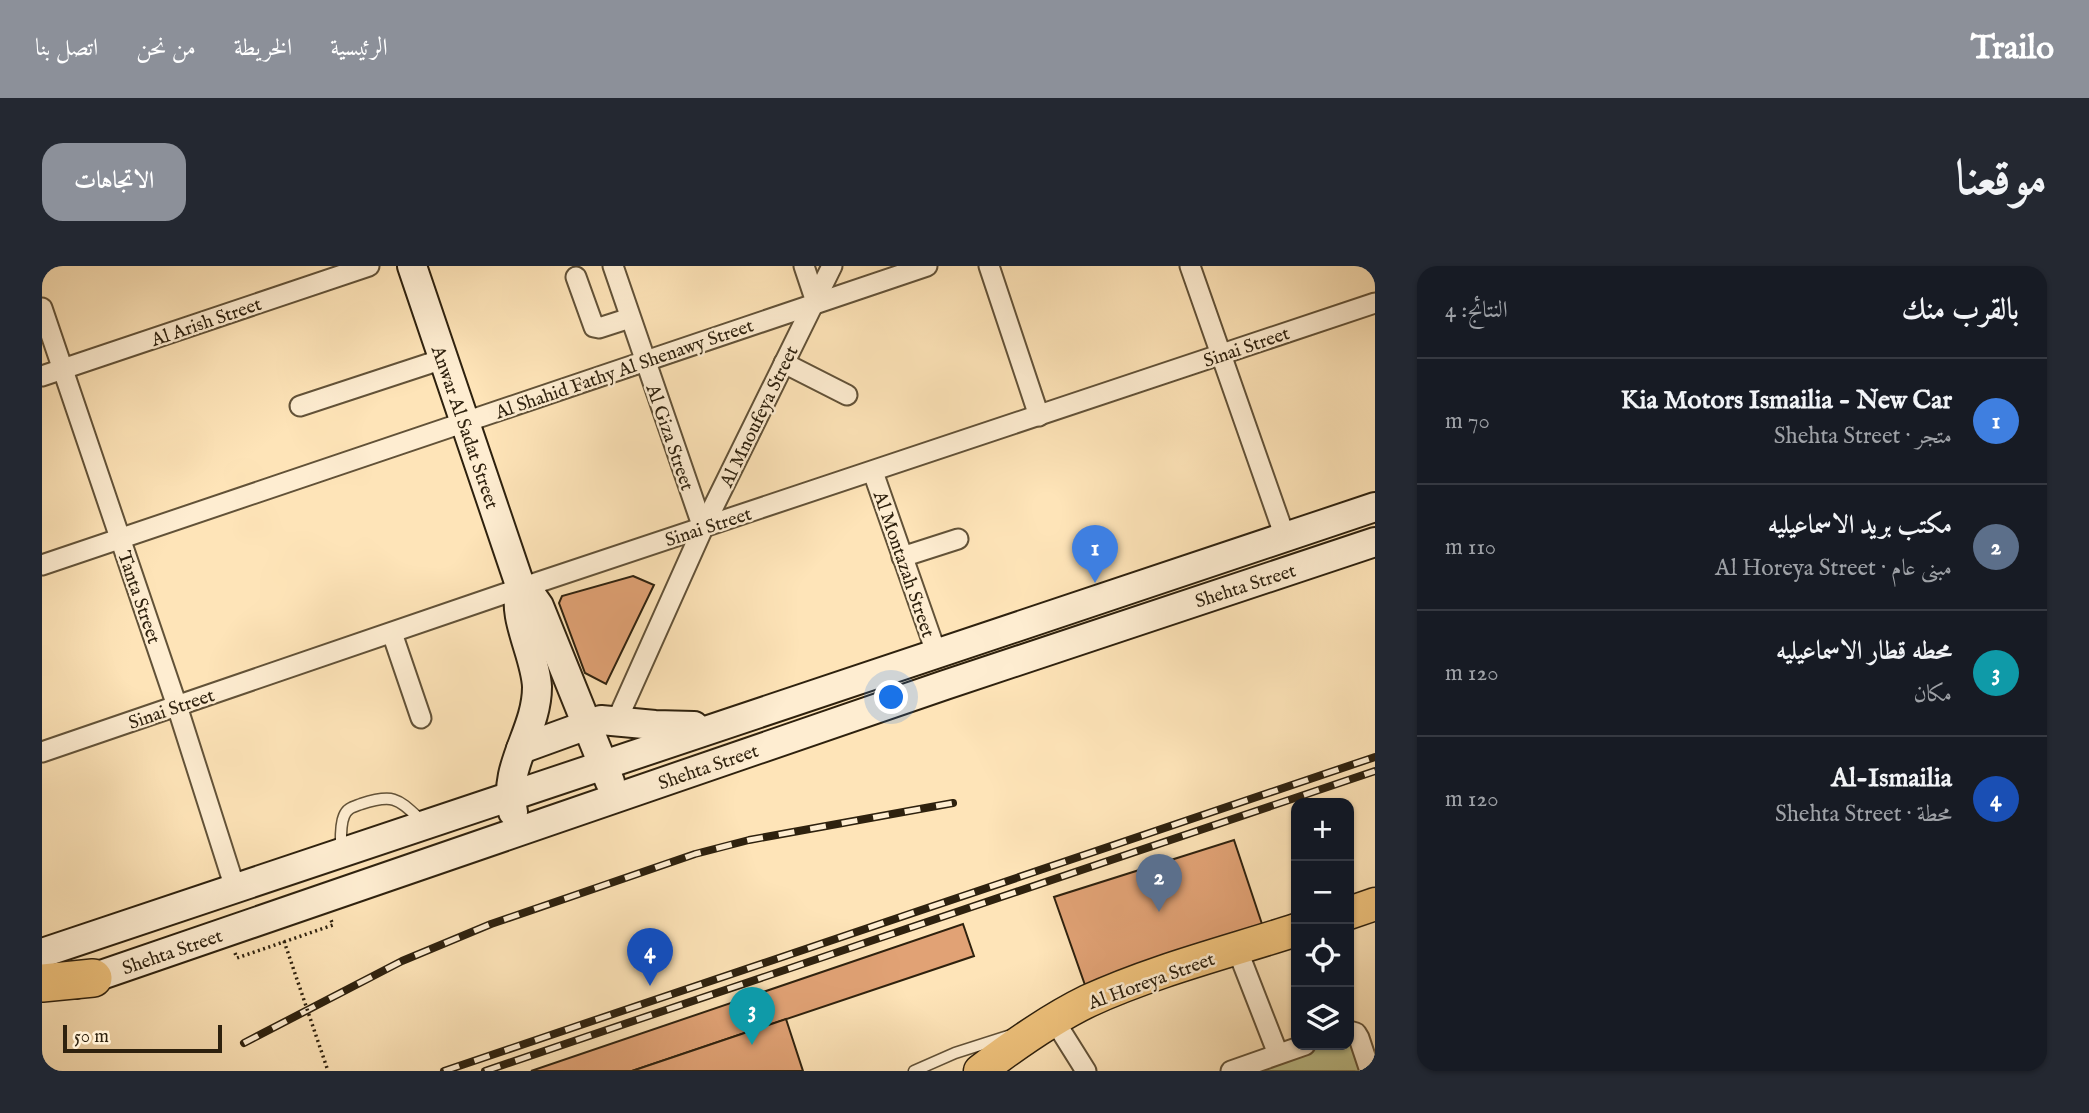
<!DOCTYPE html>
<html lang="ar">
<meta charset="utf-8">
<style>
:root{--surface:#171b24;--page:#242831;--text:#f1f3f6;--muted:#9ea1a6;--line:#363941;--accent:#8c9099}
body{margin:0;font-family:"IM FELL English",Amiri,serif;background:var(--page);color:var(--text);direction:rtl}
.controls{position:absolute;right:21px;bottom:21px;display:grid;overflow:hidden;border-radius:14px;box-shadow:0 2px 5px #0004}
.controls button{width:63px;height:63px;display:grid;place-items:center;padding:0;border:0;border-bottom:2px solid var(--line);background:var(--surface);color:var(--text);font:35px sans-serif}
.scale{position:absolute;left:21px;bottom:18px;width:159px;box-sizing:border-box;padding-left:7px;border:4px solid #2e210e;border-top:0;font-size:19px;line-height:24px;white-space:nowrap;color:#2e210e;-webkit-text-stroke:5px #feedd1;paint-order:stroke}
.you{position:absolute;left:850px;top:432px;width:24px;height:24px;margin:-18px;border:5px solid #fff;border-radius:50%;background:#1a73e8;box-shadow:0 0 0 10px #1a73e833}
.badge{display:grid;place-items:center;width:46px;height:46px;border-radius:50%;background:var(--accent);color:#fff;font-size:23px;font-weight:700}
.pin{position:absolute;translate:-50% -58px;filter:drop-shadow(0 2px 4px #0008)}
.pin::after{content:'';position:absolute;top:37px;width:24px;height:21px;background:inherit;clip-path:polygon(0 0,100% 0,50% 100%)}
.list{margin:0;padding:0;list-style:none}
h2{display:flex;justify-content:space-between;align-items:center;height:91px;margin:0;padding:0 28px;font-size:30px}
h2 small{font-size:23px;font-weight:400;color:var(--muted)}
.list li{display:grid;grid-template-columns:46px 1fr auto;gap:21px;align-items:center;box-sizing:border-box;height:126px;padding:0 28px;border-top:2px solid var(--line)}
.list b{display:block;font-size:26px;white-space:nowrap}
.list p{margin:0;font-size:23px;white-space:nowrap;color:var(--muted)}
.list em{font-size:23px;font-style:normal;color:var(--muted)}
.icon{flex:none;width:38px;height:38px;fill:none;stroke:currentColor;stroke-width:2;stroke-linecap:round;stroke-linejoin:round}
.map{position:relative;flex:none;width:1333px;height:805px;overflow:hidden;direction:ltr;border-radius:21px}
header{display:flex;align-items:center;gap:42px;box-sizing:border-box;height:98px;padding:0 35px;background:var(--accent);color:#fff}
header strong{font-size:33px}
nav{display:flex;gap:38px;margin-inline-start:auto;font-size:24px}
.intro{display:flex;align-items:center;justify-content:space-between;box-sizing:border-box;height:168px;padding:0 42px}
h1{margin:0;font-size:49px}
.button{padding:18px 32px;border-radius:21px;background:var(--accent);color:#fff;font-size:24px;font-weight:700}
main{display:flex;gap:42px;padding:0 42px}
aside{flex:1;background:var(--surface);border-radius:21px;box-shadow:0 2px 5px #0004}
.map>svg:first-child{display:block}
</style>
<header>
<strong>Trailo</strong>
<nav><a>الرئيسية</a><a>الخريطة</a><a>من نحن</a><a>اتصل بنا</a></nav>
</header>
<div class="intro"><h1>موقعنا</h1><a class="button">الاتجاهات</a></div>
<main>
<aside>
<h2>بالقرب منك<small>النتائج: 4</small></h2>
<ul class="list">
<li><span class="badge" style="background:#3f7fe0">1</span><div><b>Kia Motors Ismailia - New Car</b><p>متجر · Shehta Street</p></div><em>70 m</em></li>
<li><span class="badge" style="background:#5c6f8a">2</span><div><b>مكتب بريد الاسماعيليه</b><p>مبنى عام · Al Horeya Street</p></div><em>110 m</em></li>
<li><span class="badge" style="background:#0f9aa8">3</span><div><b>محطه قطار الاسماعيليه</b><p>مكان</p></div><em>120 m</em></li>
<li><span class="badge" style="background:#1a4fb4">4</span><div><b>Al-Ismailia</b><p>محطة · Shehta Street</p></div><em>120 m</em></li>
</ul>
</aside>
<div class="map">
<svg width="1333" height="805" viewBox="0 0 1333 805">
<rect width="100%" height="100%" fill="#fee4b8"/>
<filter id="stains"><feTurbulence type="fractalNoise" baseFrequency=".00286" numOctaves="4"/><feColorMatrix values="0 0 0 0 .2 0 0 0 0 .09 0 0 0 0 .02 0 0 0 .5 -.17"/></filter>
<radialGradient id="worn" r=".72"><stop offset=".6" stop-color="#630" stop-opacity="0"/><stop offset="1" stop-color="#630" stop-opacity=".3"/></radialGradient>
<path fill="#bfc48f" stroke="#76724e" stroke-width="2" d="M1307,765L1328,805H1189L1263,779H1307Z"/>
<g fill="#e1a275" stroke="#2e210e" stroke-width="2">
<path d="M591,310L612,319L564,418L543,407L517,337L520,330Z"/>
<path d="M1192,574L1221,661L1043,719L1012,631Z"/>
<path d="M921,658L932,690L590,805H489Z"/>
<path d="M744,753L761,805H590Z"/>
</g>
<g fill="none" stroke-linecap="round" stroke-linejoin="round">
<defs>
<g id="lane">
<path d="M299,583C299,573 298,559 302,550C305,542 311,541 319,538C353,527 356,533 381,556"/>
<path d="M872,805L913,787L966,770"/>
</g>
<g id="street">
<path d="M571,0L661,262"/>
<path d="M762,0L773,33"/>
<path d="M947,0L997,150"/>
<path d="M1148,0L1243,271"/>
<path d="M534,11L552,61L557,62L588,52"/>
<path d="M0,42L135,440L193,622"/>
<path d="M742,97L805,129"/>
<path d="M0,110L327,0"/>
<path d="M258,140L401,93"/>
<path d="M831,206L895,389"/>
<path d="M860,291L916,273"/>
<path d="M0,299L885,0"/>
<path d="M350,367L379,452"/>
<path d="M575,454L661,262L790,0"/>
<path d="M0,486L479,322L1333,37"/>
<path d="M1195,683L1236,788"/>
<path d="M1012,754L1044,805"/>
<path d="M1307,765L1314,767L1317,772L1328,805"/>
<path d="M1189,805L1263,779"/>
</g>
<g id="secondary">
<path d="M370,0L479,322C469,350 494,390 495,421C495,466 460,500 471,546"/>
<path d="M479,322L490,330L497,340L568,516"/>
<path d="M479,483L559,454L613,459L652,460"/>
<path d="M0,687L1333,241"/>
<path d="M33,718L903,419L1333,276"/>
</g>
<g id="primary">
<path d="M1307,647L1333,638"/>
<path d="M938,805C972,779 1007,754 1046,735C1111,705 1186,686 1254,664"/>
</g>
<path id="highway" d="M0,717L51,712"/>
</defs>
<use href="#lane" stroke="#625238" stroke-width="13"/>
<use href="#street" stroke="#625238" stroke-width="23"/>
<use href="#secondary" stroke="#2e210e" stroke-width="32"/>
<use href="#primary" stroke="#2e210e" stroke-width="35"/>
<use href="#highway" stroke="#2e210e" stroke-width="40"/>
<path stroke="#2e210e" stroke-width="3.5" stroke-dasharray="2 3.5" stroke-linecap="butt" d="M193,687L195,692L291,659L289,654"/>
<use href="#lane" stroke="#feedd1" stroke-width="10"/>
<use href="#street" stroke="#feedd1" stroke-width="19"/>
<use href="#secondary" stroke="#feedd1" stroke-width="28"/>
<use href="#primary" stroke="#efc27c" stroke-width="32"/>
<use href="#highway" stroke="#efc27c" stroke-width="37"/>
<defs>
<g id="rail">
<path d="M202,777L360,695L449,658L653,588L707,574L911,537"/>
<path d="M402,805L1333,491"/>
<path d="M443,805L1333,505"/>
</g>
</defs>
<use href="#rail" stroke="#2e210e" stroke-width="8"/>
<use href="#rail" stroke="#feedd1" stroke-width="5" stroke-dasharray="16" stroke-linecap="butt"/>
<path stroke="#2e210e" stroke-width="3.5" stroke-dasharray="2 3.5" stroke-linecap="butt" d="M242,675L286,805"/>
</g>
<g text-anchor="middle" stroke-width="5" stroke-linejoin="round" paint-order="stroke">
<g font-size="19" fill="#2e210e" stroke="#feedd1">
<text transform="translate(164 55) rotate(-19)" y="7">Al Arish Street</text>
<text transform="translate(1204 80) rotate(-19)" y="7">Sinai Street</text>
<text transform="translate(582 102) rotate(-19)" y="7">Al Shahid Fathy Al Shenawy Street</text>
<text transform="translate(716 150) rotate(-64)" y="7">Al Mnoufeya Street</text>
<text transform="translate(424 161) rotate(71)" y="7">Anwar Al Sadat Street</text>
<text transform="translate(629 171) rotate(71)" y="7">Al Giza Street</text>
<text transform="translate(666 260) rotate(-18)" y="7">Sinai Street</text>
<text transform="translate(863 298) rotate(71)" y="7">Al Montazah Street</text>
<text transform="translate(1203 319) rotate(-18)" y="7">Shehta Street</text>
<text transform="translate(98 331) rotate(71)" y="7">Tanta Street</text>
<text transform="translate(129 442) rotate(-19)" y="7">Sinai Street</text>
<text transform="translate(666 500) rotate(-19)" y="7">Shehta Street</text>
<text transform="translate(130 685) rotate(-19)" y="7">Shehta Street</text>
<text transform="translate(1109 714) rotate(-20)" y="7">Al Horeya Street</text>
</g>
</g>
<rect width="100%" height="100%" filter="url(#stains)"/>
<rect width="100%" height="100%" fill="url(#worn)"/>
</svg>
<div class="controls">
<button>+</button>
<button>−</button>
<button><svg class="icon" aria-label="locate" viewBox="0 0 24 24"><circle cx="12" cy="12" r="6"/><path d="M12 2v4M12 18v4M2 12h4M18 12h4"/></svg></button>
<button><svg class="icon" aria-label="layers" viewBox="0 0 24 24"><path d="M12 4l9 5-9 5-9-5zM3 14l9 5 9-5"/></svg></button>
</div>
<div class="scale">50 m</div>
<div class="you"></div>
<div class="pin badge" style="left:1053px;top:317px;background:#3f7fe0">1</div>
<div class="pin badge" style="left:1117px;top:646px;background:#5c6f8a">2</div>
<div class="pin badge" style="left:710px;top:779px;background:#0f9aa8">3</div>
<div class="pin badge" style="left:608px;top:720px;background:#1a4fb4">4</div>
</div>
</main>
